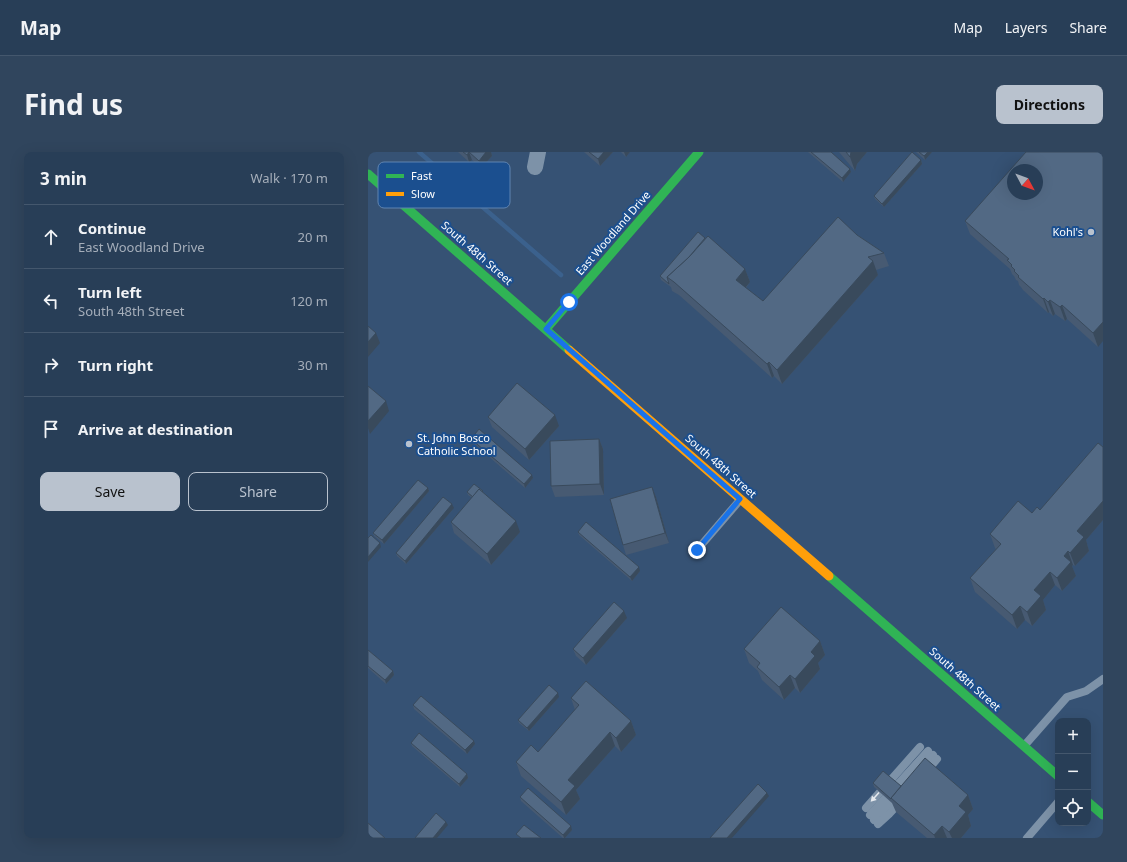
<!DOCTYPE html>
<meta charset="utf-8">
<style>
:root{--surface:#283e57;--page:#30455d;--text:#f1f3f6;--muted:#a5aeba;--line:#44576d;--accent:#b9c2ce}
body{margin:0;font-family:"Noto Sans",sans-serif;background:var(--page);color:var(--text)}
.controls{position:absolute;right:12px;bottom:12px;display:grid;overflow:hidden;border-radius:8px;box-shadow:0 4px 16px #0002}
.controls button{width:36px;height:36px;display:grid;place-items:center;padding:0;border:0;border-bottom:1px solid var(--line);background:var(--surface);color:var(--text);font:20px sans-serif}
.compass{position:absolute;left:639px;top:12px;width:36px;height:36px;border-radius:50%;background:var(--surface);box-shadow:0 4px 16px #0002;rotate:131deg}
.stop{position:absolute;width:12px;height:12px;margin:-9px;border:3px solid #1a73e8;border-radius:50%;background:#fff}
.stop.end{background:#1a73e8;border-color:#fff;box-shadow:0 1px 4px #0008}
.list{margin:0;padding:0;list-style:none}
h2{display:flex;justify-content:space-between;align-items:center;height:52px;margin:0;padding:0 16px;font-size:17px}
h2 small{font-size:13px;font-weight:400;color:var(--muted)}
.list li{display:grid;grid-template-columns:26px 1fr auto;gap:12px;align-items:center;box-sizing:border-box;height:64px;padding:0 16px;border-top:1px solid var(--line)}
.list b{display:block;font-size:15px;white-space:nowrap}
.list p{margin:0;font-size:13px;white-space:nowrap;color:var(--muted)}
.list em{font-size:13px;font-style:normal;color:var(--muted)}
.actions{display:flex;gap:8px;padding:12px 16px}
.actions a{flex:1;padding:9px 0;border:1px solid var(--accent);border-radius:8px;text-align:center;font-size:14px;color:var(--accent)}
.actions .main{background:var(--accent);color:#111}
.icon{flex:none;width:22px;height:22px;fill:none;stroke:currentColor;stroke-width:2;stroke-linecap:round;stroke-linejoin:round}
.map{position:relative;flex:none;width:735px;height:686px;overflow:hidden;border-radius:8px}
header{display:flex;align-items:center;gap:24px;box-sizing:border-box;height:56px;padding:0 20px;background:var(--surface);border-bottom:1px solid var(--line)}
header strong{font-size:19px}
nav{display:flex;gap:22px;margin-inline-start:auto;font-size:14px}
.intro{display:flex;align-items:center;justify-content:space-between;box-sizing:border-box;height:96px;padding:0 24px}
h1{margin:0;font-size:28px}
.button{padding:10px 18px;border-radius:8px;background:var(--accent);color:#111;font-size:14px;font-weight:700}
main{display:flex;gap:24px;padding:0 24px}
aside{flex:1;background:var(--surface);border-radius:8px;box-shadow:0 4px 16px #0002}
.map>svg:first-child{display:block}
</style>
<header>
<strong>Map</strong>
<nav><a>Map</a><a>Layers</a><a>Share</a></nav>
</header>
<div class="intro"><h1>Find us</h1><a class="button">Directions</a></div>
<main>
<aside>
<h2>3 min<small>Walk · 170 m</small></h2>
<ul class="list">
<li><svg class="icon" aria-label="ahead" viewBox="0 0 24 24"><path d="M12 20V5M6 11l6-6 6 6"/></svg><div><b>Continue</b><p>East Woodland Drive</p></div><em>20 m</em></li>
<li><svg class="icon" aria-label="left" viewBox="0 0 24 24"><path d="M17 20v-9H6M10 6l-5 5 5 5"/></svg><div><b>Turn left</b><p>South 48th Street</p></div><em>120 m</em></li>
<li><svg class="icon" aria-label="right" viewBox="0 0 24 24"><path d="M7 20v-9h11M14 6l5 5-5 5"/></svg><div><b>Turn right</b></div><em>30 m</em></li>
<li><svg class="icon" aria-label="arrive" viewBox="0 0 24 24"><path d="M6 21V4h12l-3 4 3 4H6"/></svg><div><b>Arrive at destination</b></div></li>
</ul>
<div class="actions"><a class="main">Save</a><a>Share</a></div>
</aside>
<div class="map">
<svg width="735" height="686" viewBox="0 0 735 686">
<rect width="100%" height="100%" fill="#365274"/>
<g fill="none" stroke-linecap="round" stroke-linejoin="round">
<path stroke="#3b618d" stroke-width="4.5" d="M51,0L193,123"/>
<g stroke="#7d92a8" stroke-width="8">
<path d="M329,398L372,348"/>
<path d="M656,594L699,545L718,539L735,527"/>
<path d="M553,616L565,603"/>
<path d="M558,620L569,607"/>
<path d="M498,656L552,595"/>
<path d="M502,663L560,599"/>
<path d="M506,668L529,643"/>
<path d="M510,672L521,662L533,649"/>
<path d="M659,686L690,650"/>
</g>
<path stroke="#7d92a8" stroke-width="16" d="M167,15L170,0"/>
<g stroke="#30b455" stroke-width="9">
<path d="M0,22L201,198"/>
<path d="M178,177L331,0"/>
<path d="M461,424L690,624"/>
<path d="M720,650L735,663"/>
</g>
<path stroke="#ff9f0a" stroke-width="9" d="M201,198L461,424"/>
</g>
<g fill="#475a72">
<path d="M90,0H123L124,4L113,16L104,8L101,10Z"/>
<path d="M216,0H245L232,14Z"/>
<path d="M253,0H262L258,5Z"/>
<path d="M440,0H463L483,20L475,30Z"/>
<path d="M471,0H499L489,12L487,19Z"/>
<path d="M548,0H564L557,8Z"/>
<path d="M735,0L730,195L699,167L697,169L687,162L685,164L681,160L680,161L655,138L653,135L651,133L650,129L648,128L646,124L644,122L642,117L602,82L597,69Z"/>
<path d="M553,8L554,12L516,55L507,47L506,44Z"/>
<path d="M489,83L516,101L521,114L508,118L510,123L414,232L406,224L404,226L311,143L304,139L303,135L293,128L292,124L337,86L377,117L382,130L378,136L395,149Z"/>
<path d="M120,265L191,274L161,308L124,275Z"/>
<path d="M103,287L165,326L157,336L104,290Z"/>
<path d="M231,287L235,297L236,343L187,345L183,334Z"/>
<path d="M735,295V368L718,388L721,399L707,414L705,413L704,414L708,424L694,439L687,433L675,448L678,458L664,474L657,468L649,477L607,440L602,426L628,397L627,396L622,382L664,361L672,358Z"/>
<path d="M284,335L288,345L301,391L258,403L255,393Z"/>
<path d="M60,336L61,339L16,392L6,384L5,381Z"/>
<path d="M115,339V341L152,380L123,413L86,381L83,370L104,346L100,343L99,340Z"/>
<path d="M86,356L38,412L29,404L28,401Z"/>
<path d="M210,380L272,419L264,429L211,383Z"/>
<path d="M259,466L218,513L208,504L205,497Z"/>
<path d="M452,489L457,503L450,511L452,517L432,541L427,536L416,548L394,528L390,519L381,511L376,497Z"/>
<path d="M0,498L25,519L26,523L18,532L0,516Z"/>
<path d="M191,545L161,579L151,571L150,568Z"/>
<path d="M203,546L263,569L268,583L253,600L247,594L208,638L212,647L198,663L153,624L148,610L170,600L207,558Z"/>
<path d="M45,553L107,592L99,602L46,557Z"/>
<path d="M43,591L99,622L100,626L92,635L44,594Z"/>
<path d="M505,631L600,643L605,657L600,663L603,674L593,686H559L528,660L524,651L506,635Z"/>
<path d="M152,645L204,678L197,686H195L153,649Z"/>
</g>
<g fill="#394a5c">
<path d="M101,0L104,8L101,10L99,3Z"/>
<path d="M118,0H123L124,4L113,16L111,9Z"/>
<path d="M236,0H245L232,14L230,7Z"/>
<path d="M256,0H262L258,5Z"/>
<path d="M483,0H499L489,12L487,19L482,5Z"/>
<path d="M560,0H564L557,8L556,4Z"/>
<path d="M553,8L554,12L516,55L514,52Z"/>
<path d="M482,17L483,20L475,30L474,26Z"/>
<path d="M505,109L510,123L414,232L409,218Z"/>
<path d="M377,117L382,130L373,141L368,128Z"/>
<path d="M676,146L681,160L680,161L675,147Z"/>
<path d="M682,148L687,162L685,164L680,150Z"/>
<path d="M694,153L699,167L697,169L692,155Z"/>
<path d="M735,170V189L730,195L725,181Z"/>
<path d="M8,181L12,191L0,205V190Z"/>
<path d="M401,210L406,224L404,226L399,212Z"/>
<path d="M18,249L21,259L2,282L0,276V269Z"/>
<path d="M187,263L191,274L161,308L157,297Z"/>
<path d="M231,287L235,297L236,343L232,332Z"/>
<path d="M164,323L165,326L157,336L156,332Z"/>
<path d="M284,335L288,345L301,391L297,381Z"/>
<path d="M60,336L61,339L16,392L14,388Z"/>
<path d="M735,349V368L718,388L721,399L707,414L702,401L709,379Z"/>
<path d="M84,352L86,356L38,412L37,409Z"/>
<path d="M148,369L152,380L123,413L119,402Z"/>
<path d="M12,391L13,395L0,410V405Z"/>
<path d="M700,399L705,413L704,414L708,424L694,439L689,426L696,404Z"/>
<path d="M271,415L272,419L264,429L262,425Z"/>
<path d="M682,420L687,433L675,448L678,458L664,474L659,460L666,438Z"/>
<path d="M652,454L657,468L649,477L644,463Z"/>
<path d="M256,459L259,466L218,513L215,506Z"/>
<path d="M452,489L457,503L450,511L452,517L432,541L427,527L443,500Z"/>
<path d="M25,519L26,523L18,532L17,528Z"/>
<path d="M422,523L427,536L416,548L411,535Z"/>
<path d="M190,541L191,545L161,579L159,576Z"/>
<path d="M263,569L268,583L253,600L248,586Z"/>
<path d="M242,580L247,594L208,638L212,647L198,663L193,650L200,628Z"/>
<path d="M106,589L107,592L99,602L97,598Z"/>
<path d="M99,622L100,626L92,635L91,632Z"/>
<path d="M399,641L401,644L364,686H359Z"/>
<path d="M600,643L605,657L600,663L603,674L593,686H584L581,680L591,654Z"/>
<path d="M78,670L80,673L69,686H65Z"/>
<path d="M203,674L204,678L197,686H196L195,683Z"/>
<path d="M574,674L579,686H567L566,683Z"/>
</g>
<g fill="#526984" stroke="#394a5c" fill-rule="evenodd">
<path d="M95,0H118L111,9L101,0L99,3Z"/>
<path d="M221,0H236L230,7Z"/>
<path d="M443,0H463L482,17L474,26Z"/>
<path d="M478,0H483L482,5Z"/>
<path d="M544,0L553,8L514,52L506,44Z"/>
<path d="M551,0H560L556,4Z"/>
<path d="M658,0H735V170L725,181L694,153L692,155L682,148L680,150L676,146L675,147L650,125L651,124L646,119L647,118L643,114L644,113L639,108L641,107L597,69ZM645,18H669V42H645Z"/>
<path d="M470,65L489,83L516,101L500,105L505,109L409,218L401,210L399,212L306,130L299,125L321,105L340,84L377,117L368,128L395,149Z"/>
<path d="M330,80L337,86L321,105L299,125L301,132L292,124Z"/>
<path d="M0,174L8,181L0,190Z"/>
<path d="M149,231L187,263L157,297L120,265Z"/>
<path d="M0,234L18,249L0,269Z"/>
<path d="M111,277L164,323L156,332L103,287Z"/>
<path d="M231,287L232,332L183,334L182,289Z"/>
<path d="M730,291L735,295V349L709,379L716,385L702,401L700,399L696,404L703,410L689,426L682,420L666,438L673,444L659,460L652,454L644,463L602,426L633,392L622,382L650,349L664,361L669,355L672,358Z"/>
<path d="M50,328L60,336L14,388L5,381Z"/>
<path d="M106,332L115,339L114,340L111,337L105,345L99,340Z"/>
<path d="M284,335L297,381L255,393L242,347Z"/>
<path d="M111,337L148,369L119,402L83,370Z"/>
<path d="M75,345L84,352L37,409L28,401Z"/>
<path d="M218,370L271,415L262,425L210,380Z"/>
<path d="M3,383L12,391L0,405V386Z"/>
<path d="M246,450L256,459L215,506L205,497Z"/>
<path d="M413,455L452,489L443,500L447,504L427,527L422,523L411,535L389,515L392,511L376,497Z"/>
<path d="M0,498L25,519L17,528L0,514Z"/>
<path d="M218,529L263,569L248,586L242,580L200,628L207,634L193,650L148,610L163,593L170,600L211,553L203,546Z"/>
<path d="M181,533L190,541L159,576L150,568Z"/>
<path d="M53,544L106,589L97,598L45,553Z"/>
<path d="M51,581L99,622L91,632L43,591Z"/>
<path d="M557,606L600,643L591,654L598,660L581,680L574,674L566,683L523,646Z"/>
<path d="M515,619L533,634L523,646V647L505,631Z"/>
<path d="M390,632L399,641L359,686H342Z"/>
<path d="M160,636L203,674L195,683L152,645Z"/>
<path d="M68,661L78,670L65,686H47Z"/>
<path d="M0,671L17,686H0Z"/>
<path d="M156,673L173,686H153L148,682Z"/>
</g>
<defs><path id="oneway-solid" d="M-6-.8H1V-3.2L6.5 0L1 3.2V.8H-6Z"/></defs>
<use fill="#e5e9ee" href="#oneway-solid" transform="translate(507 645) rotate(132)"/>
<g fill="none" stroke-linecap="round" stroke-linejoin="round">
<path stroke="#1a73e8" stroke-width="5" d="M201,150L178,177L372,347L329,398"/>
</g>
<g fill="#b9c2ce" stroke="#1b4f8f" stroke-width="1.5">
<circle cx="723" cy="80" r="4"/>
<circle cx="41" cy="292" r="4"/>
</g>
<g text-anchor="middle" stroke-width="4" stroke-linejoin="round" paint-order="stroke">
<g font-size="11" fill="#fff" stroke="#1b4f8f" text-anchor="end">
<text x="715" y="84">Kohl's</text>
<text x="49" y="290" text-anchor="start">St. John Bosco<tspan x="49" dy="13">Catholic School</tspan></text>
</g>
<g font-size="11" fill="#fff" stroke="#1b4f8f">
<text transform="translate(245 81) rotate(-49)" y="4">East Woodland Drive</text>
<text transform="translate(109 101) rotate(41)" y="4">South 48th Street</text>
<text transform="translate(353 314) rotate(41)" y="4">South 48th Street</text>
<text transform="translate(597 527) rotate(41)" y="4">South 48th Street</text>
</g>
</g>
<rect x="10" y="10" width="132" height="46" rx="6" fill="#1b4f8f" stroke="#5f84b1" stroke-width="1"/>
<rect x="18" y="22" width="18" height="4" fill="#30b455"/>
<rect x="18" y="40" width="18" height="4" fill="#ff9f0a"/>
<g font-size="11" fill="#fff">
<text x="43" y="28">Fast</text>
<text x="43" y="46">Slow</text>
</g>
</svg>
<div class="controls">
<button>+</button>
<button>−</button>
<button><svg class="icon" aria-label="locate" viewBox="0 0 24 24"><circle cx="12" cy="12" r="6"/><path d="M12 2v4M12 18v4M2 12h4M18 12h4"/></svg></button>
</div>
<svg class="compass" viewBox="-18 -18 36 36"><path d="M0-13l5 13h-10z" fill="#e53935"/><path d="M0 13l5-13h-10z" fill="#a5aeba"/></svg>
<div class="stop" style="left:201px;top:150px"></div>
<div class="stop end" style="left:329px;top:398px"></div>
</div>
</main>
